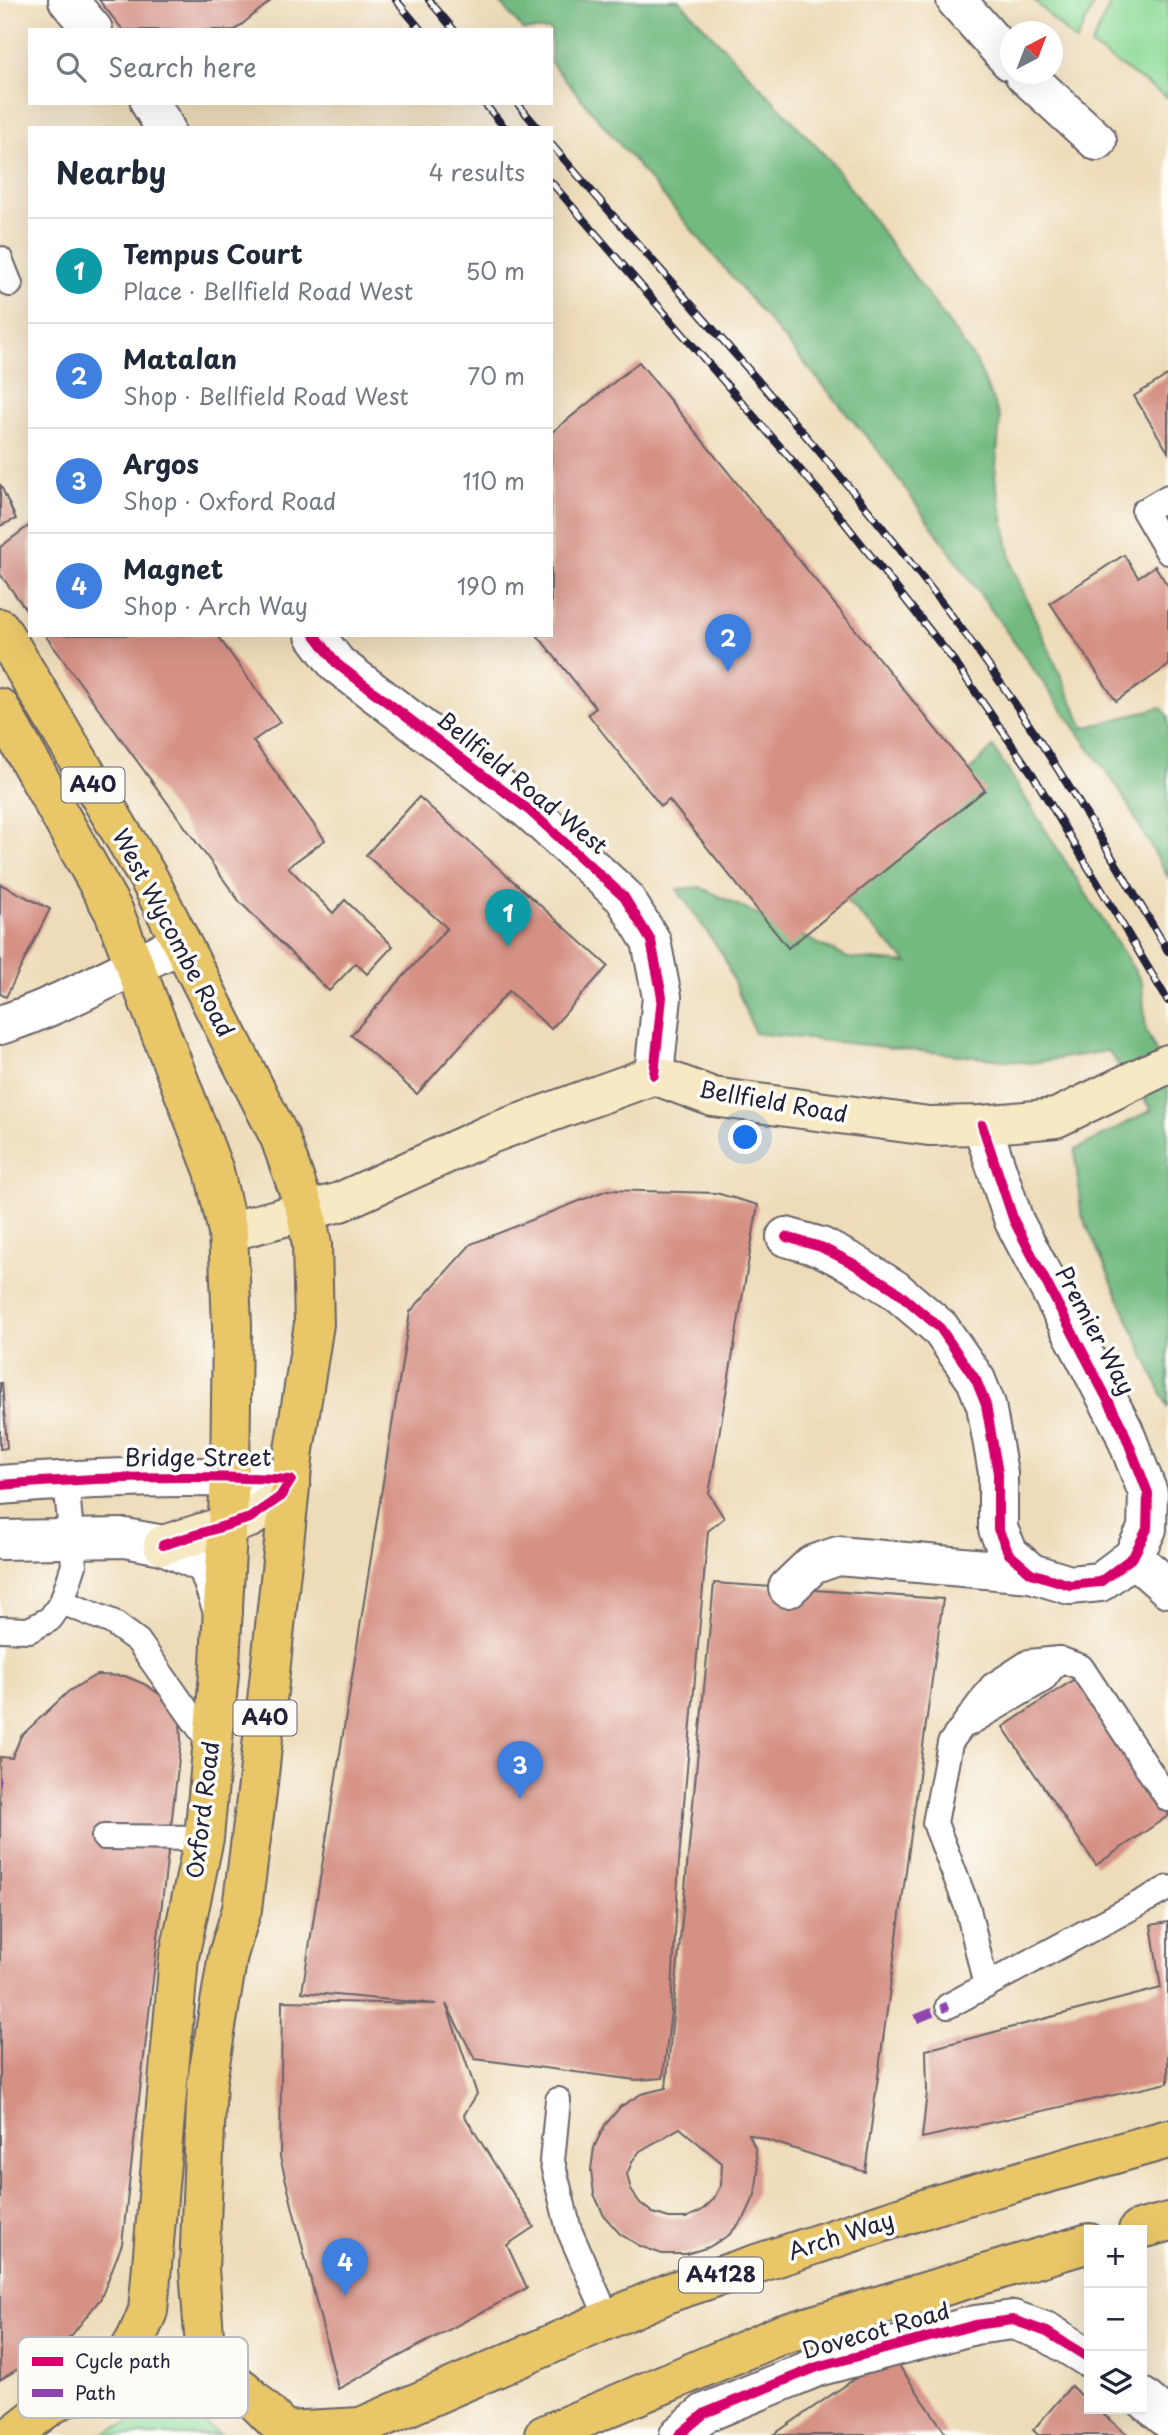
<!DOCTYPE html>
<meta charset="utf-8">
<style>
:root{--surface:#fff;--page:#f2f2f3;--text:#1f2937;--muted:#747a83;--line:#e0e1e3;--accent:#b45309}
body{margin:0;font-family:"Playpen Sans",sans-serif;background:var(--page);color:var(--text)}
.controls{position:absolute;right:21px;bottom:21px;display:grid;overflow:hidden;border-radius:0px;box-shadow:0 7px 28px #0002}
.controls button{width:63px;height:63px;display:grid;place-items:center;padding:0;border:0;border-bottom:2px solid var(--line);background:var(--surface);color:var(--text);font:35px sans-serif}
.compass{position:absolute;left:1000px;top:21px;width:63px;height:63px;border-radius:50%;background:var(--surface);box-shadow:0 7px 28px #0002;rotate:42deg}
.you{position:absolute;left:746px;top:1138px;width:24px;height:24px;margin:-18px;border:5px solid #fff;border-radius:50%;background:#1a73e8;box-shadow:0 0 0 10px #1a73e833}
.badge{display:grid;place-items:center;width:46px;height:46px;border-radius:50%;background:var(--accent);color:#fff;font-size:23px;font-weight:700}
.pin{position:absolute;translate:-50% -58px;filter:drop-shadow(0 2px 4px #0008)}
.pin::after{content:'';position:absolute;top:37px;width:24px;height:21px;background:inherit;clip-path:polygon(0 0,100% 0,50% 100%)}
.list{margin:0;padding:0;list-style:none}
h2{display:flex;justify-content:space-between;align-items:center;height:91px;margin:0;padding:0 28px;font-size:30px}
h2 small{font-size:23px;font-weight:400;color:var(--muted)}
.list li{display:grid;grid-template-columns:46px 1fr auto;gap:21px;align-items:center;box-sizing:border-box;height:105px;padding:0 28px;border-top:2px solid var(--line)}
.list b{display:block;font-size:26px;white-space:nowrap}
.list p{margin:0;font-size:23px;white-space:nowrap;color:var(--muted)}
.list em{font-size:23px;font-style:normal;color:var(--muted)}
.icon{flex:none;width:38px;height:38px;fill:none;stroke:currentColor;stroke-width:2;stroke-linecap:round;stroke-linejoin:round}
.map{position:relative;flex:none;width:1168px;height:2435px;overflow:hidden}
.search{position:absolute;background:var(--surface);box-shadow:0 7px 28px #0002;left:28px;top:28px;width:525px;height:77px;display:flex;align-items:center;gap:18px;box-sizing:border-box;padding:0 24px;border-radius:0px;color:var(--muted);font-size:26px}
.panel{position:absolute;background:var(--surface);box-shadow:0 7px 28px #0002;left:28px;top:126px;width:525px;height:511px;border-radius:0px}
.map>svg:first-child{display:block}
</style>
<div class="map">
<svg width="1168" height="2435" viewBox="0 0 1168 2435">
<rect width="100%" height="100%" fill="#fdfcf7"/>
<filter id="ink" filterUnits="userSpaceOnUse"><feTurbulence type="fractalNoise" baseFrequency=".0143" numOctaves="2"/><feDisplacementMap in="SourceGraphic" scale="14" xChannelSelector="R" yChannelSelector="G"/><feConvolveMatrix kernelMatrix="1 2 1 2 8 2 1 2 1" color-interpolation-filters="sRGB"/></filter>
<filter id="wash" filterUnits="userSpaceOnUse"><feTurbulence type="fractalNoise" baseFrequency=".00686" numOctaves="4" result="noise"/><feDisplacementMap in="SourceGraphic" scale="28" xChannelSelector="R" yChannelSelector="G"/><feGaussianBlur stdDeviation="1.57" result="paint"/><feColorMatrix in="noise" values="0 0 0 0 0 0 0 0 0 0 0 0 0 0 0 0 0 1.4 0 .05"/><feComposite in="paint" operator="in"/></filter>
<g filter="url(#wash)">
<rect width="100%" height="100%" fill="#eedcb9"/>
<g fill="#8dda98" stroke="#587e6a" stroke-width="2">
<path d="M1034,0H1096L1076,42Z"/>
<path d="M1112,0H1168V98L1091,46Z"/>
<path d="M174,2413L200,2420L220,2435H100L148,2414Z"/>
</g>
<g fill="#72ba80" stroke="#4a6e5e" stroke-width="2">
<path d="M498,0H679L832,163L977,363L1000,418L995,478L1013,569L1084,728L1161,707L1168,716V877L1120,791L877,449L551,63V30H523Z"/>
<path d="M993,747L1142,982L1146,1031L1168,1076V1408L1081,1213L1075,1150L1152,1110L1108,1051L1031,1063L755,1033L723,955L677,889L700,887L848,958L908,963L844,899Z"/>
</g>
<g id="blocks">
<g fill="#d69185" fill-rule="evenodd">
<path d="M99,0H272L235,30H123Z"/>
<path d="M639,362L985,790L788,948L669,800L661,806L625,761L588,714L596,708L537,635H551V433Z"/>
<path d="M1168,375V452L1134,396Z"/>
<path d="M0,484L16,519L0,526Z"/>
<path d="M30,525V615L0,574V547Z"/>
<path d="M1124,555L1138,577L1155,566L1168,586V666L1116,701L1050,603Z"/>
<path d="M45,635H217L280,722L253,741L325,840L288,867L333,913L345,900L393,946L367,974L356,963L329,991L240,902Z"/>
<path d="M419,797L608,966L551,1029L509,991L417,1094L351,1035L447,928L366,855Z"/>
<path d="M0,884L50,909L6,997L0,994Z"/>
<path d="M607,1190L716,1193L758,1205L709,1494L724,1518L708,1531L679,1860L671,2011L663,2078L636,2080L475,2059L446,2004L477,2094L464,2115L534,2227L507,2245L527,2288L338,2389L280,2157L282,2001L436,2004L302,1992L410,1312L471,1244Z"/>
<path d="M0,1383H2L7,1448L0,1449Z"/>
<path d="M714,1583L943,1599L865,2172L749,2134L755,2148L758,2172L755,2195L745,2217L729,2235L709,2247L686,2254H662L640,2246L620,2234L604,2216L594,2194L591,2170L594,2147L605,2125L620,2107L641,2094L666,2088ZM680,2128L722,2163L721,2185L713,2200L701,2211L686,2218H669L653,2213L640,2203L631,2190L627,2174L633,2160L640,2151Z"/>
<path d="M96,1675L125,1676L144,1684L167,1699L180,1719L181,1741L122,2244L101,2298L71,2336L0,2380V1757L12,1758L21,1736L69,1691Z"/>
<path d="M1079,1676L1168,1808V1816L1096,1865L1003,1727Z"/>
<path d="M1168,1922V2083L922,2138L927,2092L926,2050L1161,1988L1151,1925Z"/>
<path d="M891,2354L947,2435H773Z"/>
<path d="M1071,2386L1089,2402V2409H1097L1128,2435H1038L1033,2430Z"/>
</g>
</g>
</g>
<g filter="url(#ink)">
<use href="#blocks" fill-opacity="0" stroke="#696367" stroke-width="2"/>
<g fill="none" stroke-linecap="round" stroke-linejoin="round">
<path stroke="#c5b7a0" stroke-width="38" stroke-dasharray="38 19" stroke-linecap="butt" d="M0,1781H1"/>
<defs>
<g id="lane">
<path d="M0,259L10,284"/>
<path d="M1168,497L1144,511L1168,552"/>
<path d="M62,1602L112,1622L138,1641L212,1746"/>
<path d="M0,1629L29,1630L50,1619L62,1602L74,1565L66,1480"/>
<path d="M968,1724L1043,1680L1059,1659"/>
<path d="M104,1837L204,1838"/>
<path d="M986,1986L968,1909L935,1823L950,1743L992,1686L1029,1662L1059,1659L1081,1667L1168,1799"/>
<path d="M948,2006L1168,1888"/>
<path d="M558,2100L552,2161L569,2230L608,2319"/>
</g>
<g id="street">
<path d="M68,0L93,30"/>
<path d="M956,0L1010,61"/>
<path d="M1024,74L1097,141"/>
<path d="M150,103L165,128"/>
<path d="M315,635L337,664L530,811L624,897L651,941L662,997L654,1075"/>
<path d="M0,1025C62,1006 121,970 181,944"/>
<path d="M786,1237L821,1247L852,1263L894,1289L940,1328L976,1380L986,1405L998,1473V1529L1009,1554L1031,1573L1070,1585L1100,1582L1133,1557L1147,1529L1148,1493L1123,1429L1014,1221L982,1125"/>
<path d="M0,1485C97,1477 194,1474 291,1480"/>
<path d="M0,1540L125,1538L163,1545L207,1565L223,1611"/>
<path d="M1133,1557L1168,1588"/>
<path d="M788,1588L812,1565L838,1556L1031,1573"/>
<path d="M1142,2397L1168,2419"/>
<path d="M679,2435L705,2413L817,2367L975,2325L1013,2320L1047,2332L1089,2358"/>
</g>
<g id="secondary">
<path d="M228,1232L340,1202L490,1134L654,1075L713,1097L929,1126L982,1125L1056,1118L1168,1064"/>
<path d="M163,1545L250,1518L280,1497L291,1480"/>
</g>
<g id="primary">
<path d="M0,628L150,881L280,1138L306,1212L312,1245L314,1324L294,1450L258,1784L242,1909L228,1955L207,2081L199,2269L206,2361"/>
<path d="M0,708L114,912L214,1171L228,1232L232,1326L230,1476L220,1663L204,1838L179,1957L148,2311L137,2337L113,2378"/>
<path d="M1138,2230L1168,2222"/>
<path d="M285,2431L361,2427L671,2292L942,2203L1168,2139"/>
<path d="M12,2435C28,2424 43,2409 60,2400C106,2376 155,2367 206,2361L244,2390L285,2431L286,2435"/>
<path d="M544,2435L780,2335L1089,2243"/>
</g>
</defs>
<use href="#lane" stroke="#696367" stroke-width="28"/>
<use href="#street" stroke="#696367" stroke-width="42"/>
<use href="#secondary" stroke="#696367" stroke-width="42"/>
<use href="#primary" stroke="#696367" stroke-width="42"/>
<use href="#lane" stroke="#fff" stroke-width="24"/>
<use href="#street" stroke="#fff" stroke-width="38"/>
<use href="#secondary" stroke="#f6e9c3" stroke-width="38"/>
<use href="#primary" stroke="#e9c769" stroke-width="38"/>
<defs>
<g id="rail">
<path d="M396,0L421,30"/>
<path d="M429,0L454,30"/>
<path d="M484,103L505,128"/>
<path d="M517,103L538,128"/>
<path d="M551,144C693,310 845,470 975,647C1046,744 1106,847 1168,951"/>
<path d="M551,182L829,503L954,661L1033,775L1168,1001"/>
</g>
</defs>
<use href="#rail" stroke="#22223b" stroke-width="8"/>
<use href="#rail" stroke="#fdfcf7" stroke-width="5" stroke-dasharray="16" stroke-linecap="butt"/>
<g stroke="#8e44ad" stroke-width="9" stroke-dasharray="18 9" stroke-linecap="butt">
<path d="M0,1781H1"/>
<path d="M916,2019L948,2006"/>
</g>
<defs>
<g id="cycleway">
<path d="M315,635L337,664L530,811L624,897L651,941L662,997L654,1075"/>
<path d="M786,1237L821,1247L852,1263L894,1289L940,1328L976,1380L986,1405L998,1473V1529L1009,1554L1031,1573L1070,1585L1100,1582L1133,1557L1147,1529L1148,1493L1123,1429L1014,1221L982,1125"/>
<path d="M0,1485C97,1477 194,1474 291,1480L280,1497L250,1518L163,1545"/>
<path d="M679,2435L705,2413L817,2367L975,2325L1013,2320L1047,2332L1089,2358"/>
</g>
</defs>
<use href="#cycleway" stroke="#fdfcf7" stroke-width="15"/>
<use href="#cycleway" stroke="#d6006c" stroke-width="10"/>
</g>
</g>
<g text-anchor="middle" stroke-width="7" stroke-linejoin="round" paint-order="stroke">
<g fill="#fdfcf7" stroke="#646373" stroke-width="2">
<rect x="61.5" y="767.5" width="63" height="35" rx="5"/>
<rect x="233.5" y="1700.5" width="63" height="35" rx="5"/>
<rect x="679" y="2257.5" width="84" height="35" rx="5"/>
</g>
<g font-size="21" font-weight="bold" fill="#22223b">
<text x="93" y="792">A40</text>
<text x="265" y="1725">A40</text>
<text x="721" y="2282">A4128</text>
</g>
<g font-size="23" fill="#22223b" stroke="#fdfcf7">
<text transform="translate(522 783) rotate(39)" y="8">Bellfield Road West</text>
<text transform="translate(173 933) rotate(62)" y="8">West Wycombe Road</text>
<text transform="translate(773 1102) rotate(10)" y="8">Bellfield Road</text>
<text transform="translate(1095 1331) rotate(62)" y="8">Premier Way</text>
<text x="198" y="1466">Bridge Street</text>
<text transform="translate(203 1810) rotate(-83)" y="8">Oxford Road</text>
<text transform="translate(841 2236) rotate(-18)" y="8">Arch Way</text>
<text transform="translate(876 2331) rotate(-16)" y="8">Dovecot Road</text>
</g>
</g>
<rect x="18" y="2337" width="230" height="81" rx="10" fill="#fdfcf7" stroke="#bbbbbf" stroke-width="2"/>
<rect x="32" y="2357" width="31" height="9" fill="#d6006c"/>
<rect x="32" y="2389" width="31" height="8" fill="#8e44ad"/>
<g font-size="19" fill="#22223b">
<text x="75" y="2368">Cycle path</text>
<text x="75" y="2400">Path</text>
</g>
</svg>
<div class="controls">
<button>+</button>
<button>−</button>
<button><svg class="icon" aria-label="layers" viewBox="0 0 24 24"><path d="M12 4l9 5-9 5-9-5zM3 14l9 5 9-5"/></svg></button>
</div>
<svg class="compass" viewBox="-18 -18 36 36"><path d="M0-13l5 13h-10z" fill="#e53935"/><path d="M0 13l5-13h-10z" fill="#747a83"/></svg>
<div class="you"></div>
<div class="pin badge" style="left:508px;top:947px;background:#0f9aa8">1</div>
<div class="pin badge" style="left:728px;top:672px;background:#3f7fe0">2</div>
<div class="pin badge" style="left:520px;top:1799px;background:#3f7fe0">3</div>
<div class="pin badge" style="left:345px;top:2296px;background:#3f7fe0">4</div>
<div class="search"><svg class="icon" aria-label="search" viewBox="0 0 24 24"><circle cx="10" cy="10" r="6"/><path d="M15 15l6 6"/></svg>Search here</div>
<section class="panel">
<h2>Nearby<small>4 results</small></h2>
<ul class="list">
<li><span class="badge" style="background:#0f9aa8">1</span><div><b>Tempus Court</b><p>Place · Bellfield Road West</p></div><em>50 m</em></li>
<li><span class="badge" style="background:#3f7fe0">2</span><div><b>Matalan</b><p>Shop · Bellfield Road West</p></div><em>70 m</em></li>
<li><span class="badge" style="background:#3f7fe0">3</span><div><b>Argos</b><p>Shop · Oxford Road</p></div><em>110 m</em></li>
<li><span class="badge" style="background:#3f7fe0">4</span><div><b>Magnet</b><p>Shop · Arch Way</p></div><em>190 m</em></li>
</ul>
</section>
</div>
